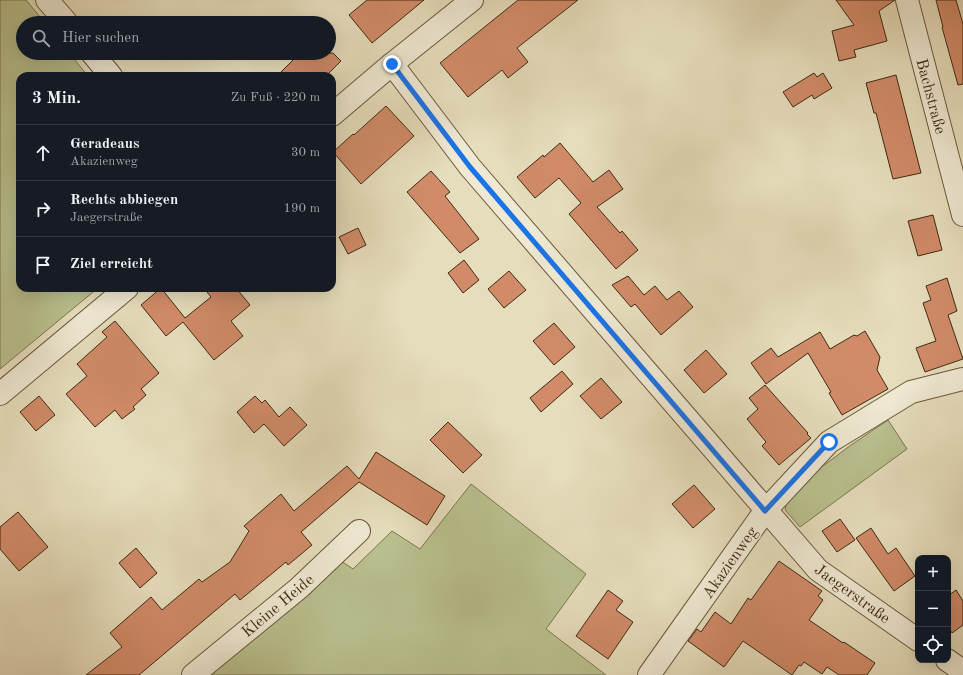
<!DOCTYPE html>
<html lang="de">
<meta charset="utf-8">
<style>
:root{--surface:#171b24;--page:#242831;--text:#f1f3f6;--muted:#9ea1a6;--line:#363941}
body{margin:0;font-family:"Old Standard TT",serif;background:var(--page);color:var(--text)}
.controls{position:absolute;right:12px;bottom:12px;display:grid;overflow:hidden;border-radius:8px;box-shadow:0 4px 16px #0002}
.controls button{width:36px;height:36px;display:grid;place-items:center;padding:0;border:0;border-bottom:1px solid var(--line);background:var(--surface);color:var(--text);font:20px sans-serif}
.stop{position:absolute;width:12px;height:12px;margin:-9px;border:3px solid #1a73e8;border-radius:50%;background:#fff}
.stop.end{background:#1a73e8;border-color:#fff;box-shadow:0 1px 4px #0008}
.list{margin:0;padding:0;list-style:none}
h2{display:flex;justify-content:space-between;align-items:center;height:52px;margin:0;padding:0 16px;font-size:17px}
h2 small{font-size:13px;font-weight:400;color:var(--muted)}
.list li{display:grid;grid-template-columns:26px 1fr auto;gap:12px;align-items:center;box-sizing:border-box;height:56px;padding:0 16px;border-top:1px solid var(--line)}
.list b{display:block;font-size:15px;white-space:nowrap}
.list p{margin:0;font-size:13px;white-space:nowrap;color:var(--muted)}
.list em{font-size:13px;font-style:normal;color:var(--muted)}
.icon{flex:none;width:22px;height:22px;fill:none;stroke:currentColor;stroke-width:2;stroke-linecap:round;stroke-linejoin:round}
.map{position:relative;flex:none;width:963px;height:675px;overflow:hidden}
.search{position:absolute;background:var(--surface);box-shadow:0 4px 16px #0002;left:16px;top:16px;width:320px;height:44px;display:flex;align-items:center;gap:10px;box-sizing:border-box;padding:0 14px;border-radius:22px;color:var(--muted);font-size:15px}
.panel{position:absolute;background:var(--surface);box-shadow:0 4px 16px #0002;left:16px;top:72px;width:320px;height:220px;border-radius:12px}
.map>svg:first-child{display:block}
</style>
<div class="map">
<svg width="963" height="675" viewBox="0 0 963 675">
<rect width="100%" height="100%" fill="#e6ddbc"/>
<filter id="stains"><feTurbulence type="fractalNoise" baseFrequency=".005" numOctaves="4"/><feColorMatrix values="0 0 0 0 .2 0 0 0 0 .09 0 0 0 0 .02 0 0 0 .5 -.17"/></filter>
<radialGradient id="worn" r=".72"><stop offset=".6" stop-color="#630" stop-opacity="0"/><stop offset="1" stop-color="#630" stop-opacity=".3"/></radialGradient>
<g fill="#b9c08e" stroke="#7c7650">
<path d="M0,0H26L45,23H23V53H69L88,76H20V288H98L0,369Z"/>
<path d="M888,420L907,449L800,527L785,510L788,497L819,469L851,445Z"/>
<path d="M471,484L586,574L546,629L606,675H206L341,561L353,569L392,531L420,549Z"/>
</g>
<g fill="#d18b69" stroke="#3f2b12">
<path d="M367,0H424L372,43L349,15Z"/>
<path d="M518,0H578L517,48L528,62L508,78L502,70L468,97L440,63Z"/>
<path d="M836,0H895L879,11L887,41L854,50L856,57L839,61L832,31L854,25Z"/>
<path d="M936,0H956L963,24V84L958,85L942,27H943Z"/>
<path d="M300,53H333L341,61L326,76H277Z"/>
<path d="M814,73L817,77L823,73L832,88L814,99L812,95L793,107L783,92Z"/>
<path d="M896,75L921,173L893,179L876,113H874L866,83Z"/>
<path d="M386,106L414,136L361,184L333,152L353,134L354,135Z"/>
<path d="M560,143L593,182L609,170L623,189L597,207L620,233L622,231L638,250L616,269L569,214L581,203L559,178L535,198L517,177L543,155L544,157Z"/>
<path d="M431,171L450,192L445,196L479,239L460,253L407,192Z"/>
<path d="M933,215L942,250L918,256L908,221Z"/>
<path d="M358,228L366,245L348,254L339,237Z"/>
<path d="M464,260L479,280L463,293L448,273Z"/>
<path d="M509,271L526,290L504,308L488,289Z"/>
<path d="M628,276L644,295L655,286L667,300L679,291L693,307L661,335L635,304L631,307L612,285Z"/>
<path d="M947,278L957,311L948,315L963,359L925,372L916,348L936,341L923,303L931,300L926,286Z"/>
<path d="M161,288L185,318L211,297L204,288H236L250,305L231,321L243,336L214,360L183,322L166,336L141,305Z"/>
<path d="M115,321L159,373L141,389L146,395L133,407L135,409L122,419L115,410L95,427L66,394L87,376L77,364L107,337L102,332Z"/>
<path d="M554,323L575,347L554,365L533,341Z"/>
<path d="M865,331L880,357L877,370L888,389L842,415L829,393L831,392L808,353L766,384L751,363L771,348L778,357L820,332L830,349L854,335L857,336Z"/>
<path d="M706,350L727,374L704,393L684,370Z"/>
<path d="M562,371L573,384L541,412L530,398Z"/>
<path d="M601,378L622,402L601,419L580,396Z"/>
<path d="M765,385L808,433L807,434L811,438L779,465L762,446L766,442L747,419L758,409L749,398Z"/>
<path d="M39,396L55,415L36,431L20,412Z"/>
<path d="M255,396L262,403L265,400L279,417L290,407L307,425L284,446L264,424L254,433L237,412Z"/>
<path d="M448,422L482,455L463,473L430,440Z"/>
<path d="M376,452L445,496L427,525L359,482L301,532L312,545L288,565L286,562L240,600L235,594L139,675H86L122,647L110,633L151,597L162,610L199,579L202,582L230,562L249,531L244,526L281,494L294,511L347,466L359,479Z"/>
<path d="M694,485L715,509L693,528L672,504Z"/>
<path d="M18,512L48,547L19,571L0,549V527Z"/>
<path d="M840,519L855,540L837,552L822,531Z"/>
<path d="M871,528L888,554L896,548L915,576L894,591L856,538Z"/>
<path d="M136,548L157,573L140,588L119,563Z"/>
<path d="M779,561L822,591L818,596L823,600L809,620L843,643L844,642L875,663L867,675H839L827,667L822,674L804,662L801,666L799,665L792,675L743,641L724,667L688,641L697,629L701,632L715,612L731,624L748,598L751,600Z"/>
<path d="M608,590L623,601L616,610L633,622L608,659L576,636Z"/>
<path d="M956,590L963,601V625L952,633L948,626V596Z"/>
</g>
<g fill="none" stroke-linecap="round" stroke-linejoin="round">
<defs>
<g id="street">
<path d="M47,0L67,23"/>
<path d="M907,0L963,215"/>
<path d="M92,53L111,76"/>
<path d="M392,64L470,167L818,570L918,640"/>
<path d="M332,115L392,64L472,0"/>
<path d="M0,394L127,288"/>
<path d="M947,660L963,671"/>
<path d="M193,675L299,588L359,531"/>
<path d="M649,675L765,511L829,442L911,392L963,379"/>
</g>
</defs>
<use href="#street" stroke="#69583c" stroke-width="24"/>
<use href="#street" stroke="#efe9d3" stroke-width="22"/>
</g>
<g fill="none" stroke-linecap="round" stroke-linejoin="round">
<path stroke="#1a73e8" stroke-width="5" d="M392,64L470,167L765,511L829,442"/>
</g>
<g text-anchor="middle" stroke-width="3.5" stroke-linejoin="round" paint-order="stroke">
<g font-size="16" fill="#3f2b12" stroke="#efe9d3">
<text transform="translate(932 96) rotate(75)" y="6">Bachstraße</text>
<text transform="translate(729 562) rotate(-55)" y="6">Akazienweg</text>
<text transform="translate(853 593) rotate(36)" y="6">Jaegerstraße</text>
<text transform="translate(277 605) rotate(-40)" y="6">Kleine Heide</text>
</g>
</g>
<rect width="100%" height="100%" filter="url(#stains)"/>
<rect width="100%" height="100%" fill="url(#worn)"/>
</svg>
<div class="controls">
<button>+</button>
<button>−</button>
<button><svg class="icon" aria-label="locate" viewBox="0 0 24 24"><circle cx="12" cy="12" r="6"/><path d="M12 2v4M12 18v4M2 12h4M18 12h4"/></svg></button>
</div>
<div class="stop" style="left:829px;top:442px"></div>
<div class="stop end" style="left:392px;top:64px"></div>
<div class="search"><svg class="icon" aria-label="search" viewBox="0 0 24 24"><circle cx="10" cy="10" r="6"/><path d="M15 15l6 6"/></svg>Hier suchen</div>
<section class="panel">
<h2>3 Min.<small>Zu Fuß · 220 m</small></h2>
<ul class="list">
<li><svg class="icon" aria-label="ahead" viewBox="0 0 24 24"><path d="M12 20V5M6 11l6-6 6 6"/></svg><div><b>Geradeaus</b><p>Akazienweg</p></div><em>30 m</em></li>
<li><svg class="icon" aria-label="right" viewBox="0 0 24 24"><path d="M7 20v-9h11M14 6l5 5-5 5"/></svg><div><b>Rechts abbiegen</b><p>Jaegerstraße</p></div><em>190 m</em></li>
<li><svg class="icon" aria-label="arrive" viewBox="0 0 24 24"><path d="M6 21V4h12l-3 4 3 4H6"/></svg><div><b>Ziel erreicht</b></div></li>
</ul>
</section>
</div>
